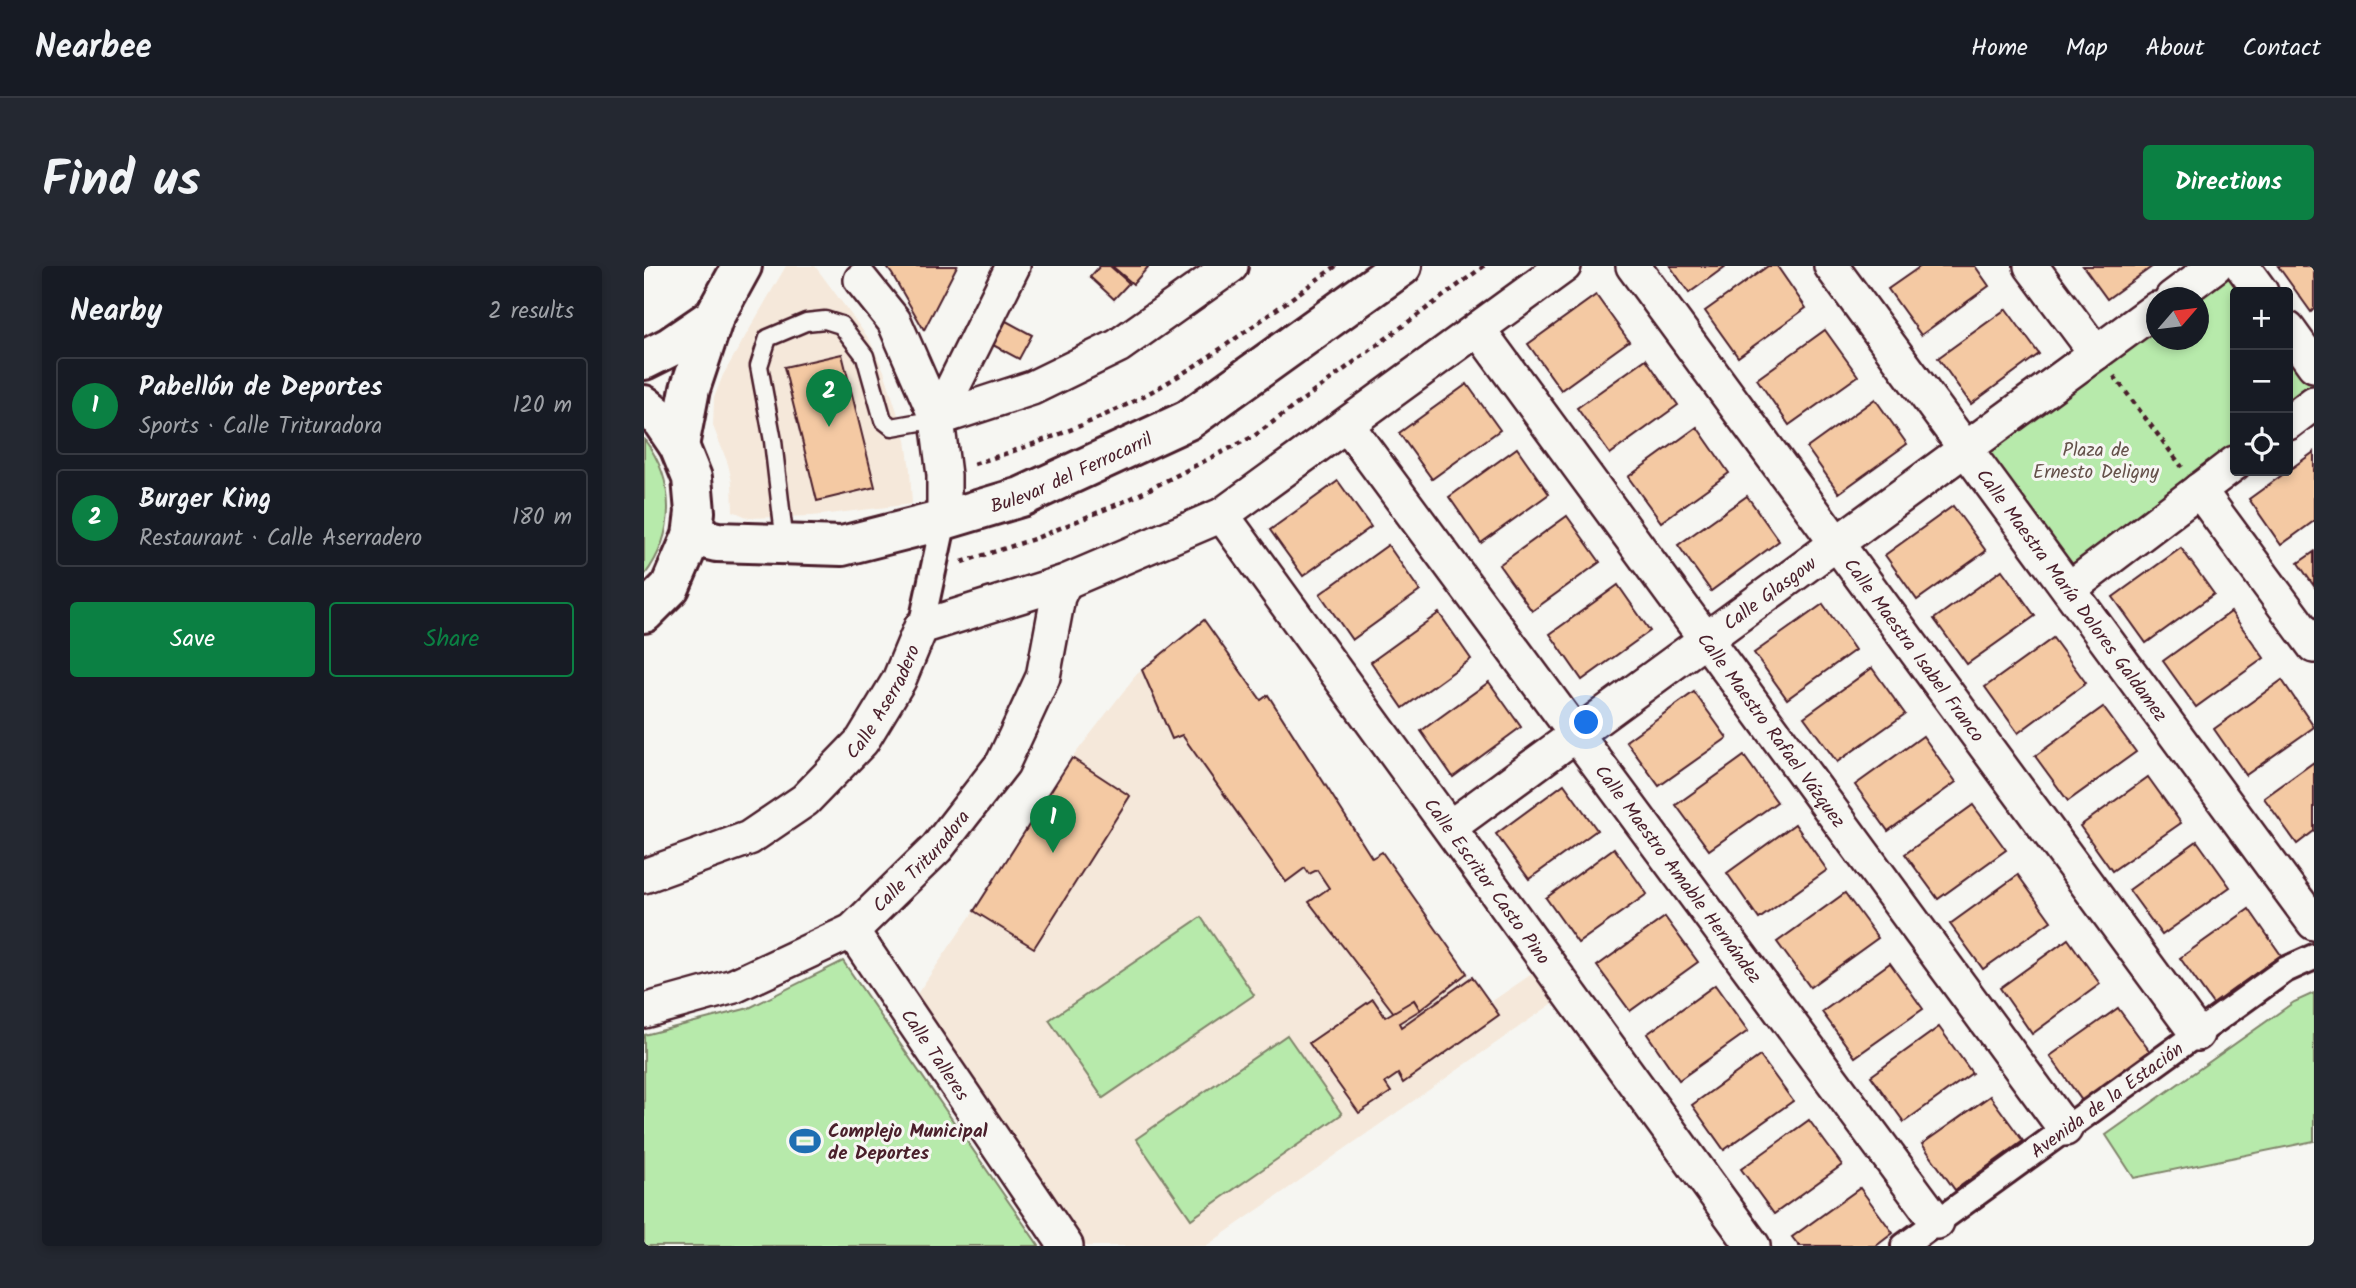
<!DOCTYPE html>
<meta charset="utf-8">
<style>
:root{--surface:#171b24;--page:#242831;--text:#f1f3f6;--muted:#9ea1a6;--line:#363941;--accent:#0b8043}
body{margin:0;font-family:Kalam,sans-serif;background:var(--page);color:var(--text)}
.controls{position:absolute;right:21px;top:21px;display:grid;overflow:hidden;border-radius:7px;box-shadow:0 4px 10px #0003}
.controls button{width:63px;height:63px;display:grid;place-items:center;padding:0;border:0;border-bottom:2px solid var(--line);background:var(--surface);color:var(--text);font:35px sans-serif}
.compass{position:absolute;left:1502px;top:21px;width:63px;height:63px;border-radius:50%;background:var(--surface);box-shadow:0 4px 10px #0003;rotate:62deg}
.you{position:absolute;left:943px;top:457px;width:24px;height:24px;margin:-18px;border:5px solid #fff;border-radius:50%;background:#1a73e8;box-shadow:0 0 0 10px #1a73e833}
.badge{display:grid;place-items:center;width:46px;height:46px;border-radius:50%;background:var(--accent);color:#fff;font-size:23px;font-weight:700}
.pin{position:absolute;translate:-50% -58px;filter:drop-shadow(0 2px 4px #0008)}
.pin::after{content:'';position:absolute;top:37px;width:24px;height:21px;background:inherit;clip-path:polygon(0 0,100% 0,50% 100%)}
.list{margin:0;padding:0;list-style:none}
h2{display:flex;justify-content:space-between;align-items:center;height:91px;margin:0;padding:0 28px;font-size:30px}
h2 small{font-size:23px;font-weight:400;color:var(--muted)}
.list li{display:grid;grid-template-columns:46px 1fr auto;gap:21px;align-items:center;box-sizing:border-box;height:98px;margin:0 14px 14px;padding:0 14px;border:2px solid var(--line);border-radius:7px}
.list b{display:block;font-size:26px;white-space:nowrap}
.list p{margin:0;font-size:23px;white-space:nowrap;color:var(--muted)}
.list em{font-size:23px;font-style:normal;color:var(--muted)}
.actions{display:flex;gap:14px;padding:21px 28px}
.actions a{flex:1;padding:16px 0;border:2px solid var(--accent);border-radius:7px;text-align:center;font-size:24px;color:var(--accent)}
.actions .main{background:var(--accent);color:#fff}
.icon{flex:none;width:38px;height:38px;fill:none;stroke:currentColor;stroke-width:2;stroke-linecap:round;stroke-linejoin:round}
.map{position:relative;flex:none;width:1670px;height:980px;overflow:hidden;border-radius:7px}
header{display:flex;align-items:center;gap:42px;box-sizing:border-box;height:98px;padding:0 35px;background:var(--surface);border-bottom:2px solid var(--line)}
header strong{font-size:33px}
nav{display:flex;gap:38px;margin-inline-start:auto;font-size:24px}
.intro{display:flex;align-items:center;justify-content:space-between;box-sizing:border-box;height:168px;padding:0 42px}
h1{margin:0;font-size:49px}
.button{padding:18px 32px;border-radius:7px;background:var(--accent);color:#fff;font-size:24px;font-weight:700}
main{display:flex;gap:42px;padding:0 42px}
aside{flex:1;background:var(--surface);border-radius:7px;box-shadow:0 4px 10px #0003}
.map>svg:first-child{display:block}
</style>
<header>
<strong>Nearbee</strong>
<nav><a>Home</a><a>Map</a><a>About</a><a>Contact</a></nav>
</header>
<div class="intro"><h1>Find us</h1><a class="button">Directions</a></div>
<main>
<aside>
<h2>Nearby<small>2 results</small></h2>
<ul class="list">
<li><span class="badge">1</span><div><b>Pabellón de Deportes</b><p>Sports · Calle Trituradora</p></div><em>120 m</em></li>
<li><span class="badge">2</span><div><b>Burger King</b><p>Restaurant · Calle Aserradero</p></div><em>180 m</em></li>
</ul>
<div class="actions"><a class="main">Save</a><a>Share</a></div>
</aside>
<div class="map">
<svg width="1670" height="980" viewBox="0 0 1670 980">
<rect width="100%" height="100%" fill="#f6f6f2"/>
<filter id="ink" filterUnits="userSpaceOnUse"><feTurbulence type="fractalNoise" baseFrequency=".0143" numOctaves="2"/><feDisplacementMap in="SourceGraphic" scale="14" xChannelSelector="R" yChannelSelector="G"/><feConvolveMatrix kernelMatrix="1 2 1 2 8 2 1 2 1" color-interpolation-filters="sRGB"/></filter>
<g filter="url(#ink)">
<g fill="#f5e8da">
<path d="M142,0H171L225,73L240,105L262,174L266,204L268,238L168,250L105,252L89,245L88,216L84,198L69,160L70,132L79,109Z"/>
<path d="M560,354L617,434L624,429L728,592L738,586L844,738L904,697L925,726L562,980H422L262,744L330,645L428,492L492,409Z"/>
</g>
<g fill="#b7eaab" stroke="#80846b" stroke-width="2">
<path d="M1571,0L1617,26H1591V197L1425,323L1322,183L1512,43V74H1554V32Z"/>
<path d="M1644,63L1670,99V137L1644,157Z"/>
<path d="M0,173C32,215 32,268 0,310Z"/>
<path d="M557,651L610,729L459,832L405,754Z"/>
<path d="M199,695L395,980H0V769L105,742Z"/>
<path d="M1670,727V875L1490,912L1462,869L1650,736Z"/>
<path d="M643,769L698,848L547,953L492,873Z"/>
</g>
<g fill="#f4c9a3" stroke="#4a1f2b" stroke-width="2">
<path d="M242,0H313L280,64L248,8Z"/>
<path d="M456,0H466L485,17L470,33L446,11Z"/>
<path d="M468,0H505L489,18Z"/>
<path d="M1026,0H1082L1045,27Z"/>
<path d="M1124,0H1133L1162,42L1094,91L1061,45Z"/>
<path d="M1277,0H1331L1345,20L1277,69L1244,23Z"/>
<path d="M1439,0H1509L1463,33Z"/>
<path d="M1634,0H1670V43L1667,46Z"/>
<path d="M952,29L985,75L917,124L884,78Z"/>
<path d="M1362,43L1395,88L1327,138L1294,92Z"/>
<path d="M362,55L388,69L375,93L349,79Z"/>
<path d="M1181,64L1214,110L1145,159L1113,113Z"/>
<path d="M198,88L231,221L173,235L140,101Z"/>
<path d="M1002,93L1034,139L966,188L933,142Z"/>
<path d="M823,118L856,164L788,213L755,167Z"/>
<path d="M1231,133L1263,178L1195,227L1163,182Z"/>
<path d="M1053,161L1085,207L1017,256L984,211Z"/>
<path d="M873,182L905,228L837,277L805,231Z"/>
<path d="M1670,186V255L1637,279L1605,233Z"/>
<path d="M694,215L727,261L659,310L626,264Z"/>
<path d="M1103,230L1135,275L1067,325L1034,279Z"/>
<path d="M1309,240L1342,285L1273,334L1241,289Z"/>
<path d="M923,250L956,296L888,345L855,299Z"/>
<path d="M744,279L776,325L708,374L676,328Z"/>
<path d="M1537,282L1570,328L1502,377L1469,331Z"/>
<path d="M1670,286V320L1654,297Z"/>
<path d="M1358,304L1391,350L1323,398L1290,353Z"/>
<path d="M974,319L1006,365L938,414L906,368Z"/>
<path d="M1179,338L1211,384L1143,433L1110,387Z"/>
<path d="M1587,346L1620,392L1552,441L1519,395Z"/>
<path d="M795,347L827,393L759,442L727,396Z"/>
<path d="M560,354L617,434L624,429L728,592L738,586L823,707L776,744L770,734L750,747L665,636L685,622L673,604L665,608L661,602L642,616L538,469L528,473L498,404Z"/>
<path d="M1409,372L1442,417L1374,467L1341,421Z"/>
<path d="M1228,402L1261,448L1193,496L1160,451Z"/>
<path d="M1638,414L1670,461L1602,509L1570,463Z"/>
<path d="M845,416L877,461L809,511L777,465Z"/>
<path d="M1050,426L1083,472L1015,520L982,475Z"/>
<path d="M1459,441L1492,486L1424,535L1391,490Z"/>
<path d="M1279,470L1312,516L1244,565L1211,519Z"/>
<path d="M1100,490L1133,536L1065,584L1032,539Z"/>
<path d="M428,492L486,530L390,682L330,645Z"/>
<path d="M1670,496V565L1653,578L1620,532Z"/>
<path d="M1504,511L1537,557L1468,605L1436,560Z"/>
<path d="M920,518L953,564L885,613L852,568Z"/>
<path d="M1329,539L1362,584L1294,633L1261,588Z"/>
<path d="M1151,558L1183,604L1115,653L1083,607Z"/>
<path d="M1553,575L1586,621L1518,669L1485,624Z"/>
<path d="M970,582L1003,628L934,677L902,632Z"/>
<path d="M1374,609L1407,655L1339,703L1306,658Z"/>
<path d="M1201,627L1234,672L1166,721L1133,676Z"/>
<path d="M1605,643L1637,689L1569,738L1536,692Z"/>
<path d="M1021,651L1054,696L986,745L953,700Z"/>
<path d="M1424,673L1456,718L1388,768L1356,722Z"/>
<path d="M1246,697L1279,743L1211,791L1178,746Z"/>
<path d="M828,711L855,749L759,817L754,808L741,817L747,826L715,847L665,777L729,733L741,751L770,734L776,744L755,757L757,761Z"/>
<path d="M1071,719L1104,765L1035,814L1003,768Z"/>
<path d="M1474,742L1507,787L1439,836L1406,790Z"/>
<path d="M1295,761L1328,807L1260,856L1227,810Z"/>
<path d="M1116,790L1149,835L1080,884L1048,839Z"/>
<path d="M1346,830L1379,875L1311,924L1278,878Z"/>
<path d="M1165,854L1198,899L1130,948L1097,903Z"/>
<path d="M1216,922L1249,967L1232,980H1155L1148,971Z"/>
</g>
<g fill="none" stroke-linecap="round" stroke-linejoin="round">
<defs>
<path id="service" d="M141,278L129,175L115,100L124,72L162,56L181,54L197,59L221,90L239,154L248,161L293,153"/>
<g id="pedestrian">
<path d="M277,361L300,254"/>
<path id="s1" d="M1260,980L1641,704L1670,691"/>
</g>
<g id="minor">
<path id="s2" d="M989,0L1553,768"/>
<path id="s3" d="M1187,0L1670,657"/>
<path d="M1387,0L1452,87"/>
<path d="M1598,0L1617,26"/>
<path d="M217,14L250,55L293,153L300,209V254"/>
<path d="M1528,32L1571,0"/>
<path id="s4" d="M834,63L1421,863"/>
<path d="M1644,63L1670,99"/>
<path d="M293,153L388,122L474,80L587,0"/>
<path d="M293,153L369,0"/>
<path d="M1644,157L1670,137"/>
<path id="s5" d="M703,159L1293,956"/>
<path d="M1555,224L1670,380"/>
<path id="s6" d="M578,249L1109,980"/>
<path d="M1425,323L1591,197"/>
<path id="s7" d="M806,561L1512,43"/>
<path id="s8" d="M0,610L105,572L161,534L218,475L255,414L277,361L421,316L578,249L920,0"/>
<path id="s9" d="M208,665L422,980"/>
<path id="s10" d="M0,745L90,720L208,665L293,582L359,497L399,411L414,331L421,316"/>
</g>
<g id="tertiary">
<path id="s11" d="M48,270L73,276L198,280L300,254L377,231L544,154L758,0"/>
</g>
<g id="primary">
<path d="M0,94L26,81L70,51"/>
<path d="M0,139L16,152L35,180L48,212L51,246L48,270L26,321L0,347"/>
<path d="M35,180L46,123L70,51L98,0"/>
</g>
</defs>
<use href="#service" stroke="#4a1f2b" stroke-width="21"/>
<use href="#pedestrian" stroke="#4a1f2b" stroke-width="30"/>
<use href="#minor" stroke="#4a1f2b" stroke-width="38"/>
<use href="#tertiary" stroke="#4a1f2b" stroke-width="44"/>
<use href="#primary" stroke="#4a1f2b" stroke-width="44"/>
<g stroke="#4a1f2b" stroke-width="4.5" stroke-dasharray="5 5" stroke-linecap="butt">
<path d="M1470,110L1538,201"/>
<path d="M330,198C383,181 434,163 484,138C558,101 625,48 692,0"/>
<path d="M318,296L390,273L486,233L610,170L840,0"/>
</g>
<use href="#service" stroke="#f6f6f2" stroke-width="16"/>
<use href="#pedestrian" stroke="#f6f6f2" stroke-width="24"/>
<use href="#minor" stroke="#f6f6f2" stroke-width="33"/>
<use href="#tertiary" stroke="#f6f6f2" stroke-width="38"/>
<use href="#primary" stroke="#f6f6f2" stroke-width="38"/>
</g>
</g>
<defs>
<symbol id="stadium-bare" viewBox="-9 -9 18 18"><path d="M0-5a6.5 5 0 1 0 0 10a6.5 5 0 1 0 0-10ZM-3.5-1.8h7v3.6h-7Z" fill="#1f6fb2" stroke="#f6f6f2" stroke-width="2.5" paint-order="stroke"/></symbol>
</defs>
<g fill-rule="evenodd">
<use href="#stadium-bare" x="139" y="853" width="44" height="44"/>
</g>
<g text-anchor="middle" stroke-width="6" stroke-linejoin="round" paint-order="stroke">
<g font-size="19" fill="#65524b" stroke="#f6f6f2">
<text x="1452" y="190">Plaza de<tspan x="1452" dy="22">Ernesto Deligny</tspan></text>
</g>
<g font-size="19" fill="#4a1f2b" stroke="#f6f6f2">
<text dy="7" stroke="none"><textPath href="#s11" startOffset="392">Bulevar del Ferrocarril</textPath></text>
<text dy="7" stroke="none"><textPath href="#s7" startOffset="396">Calle Glasgow</textPath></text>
<text dy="7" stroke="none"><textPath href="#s3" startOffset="408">Calle Maestra María Dolores Galdamez</textPath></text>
<text dy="7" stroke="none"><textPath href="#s2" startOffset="476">Calle Maestra Isabel Franco</textPath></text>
<text dy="7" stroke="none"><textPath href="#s8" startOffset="306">Calle Aserradero</textPath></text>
<text dy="7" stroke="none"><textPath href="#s4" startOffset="497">Calle Maestro Rafael Vázquez</textPath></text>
<text dy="7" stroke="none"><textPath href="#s10" startOffset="322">Calle Trituradora</textPath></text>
<text dy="7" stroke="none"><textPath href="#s5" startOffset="558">Calle Maestro Amable Hernández</textPath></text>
<text dy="7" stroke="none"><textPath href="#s6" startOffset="452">Calle Escritor Casto Pino</textPath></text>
<text dy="7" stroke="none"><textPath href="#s9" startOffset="149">Calle Talleres</textPath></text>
<text dy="7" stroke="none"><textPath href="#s1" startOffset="250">Avenida de la Estación</textPath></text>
</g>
<g font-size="19" font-weight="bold" fill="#4a1f2b" stroke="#f6f6f2" text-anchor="start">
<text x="184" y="871">Complejo Municipal<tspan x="184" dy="22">de Deportes</tspan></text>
</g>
</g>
</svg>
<div class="controls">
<button>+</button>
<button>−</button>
<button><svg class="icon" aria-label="locate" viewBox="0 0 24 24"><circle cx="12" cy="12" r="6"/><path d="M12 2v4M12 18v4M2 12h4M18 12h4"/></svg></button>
</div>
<svg class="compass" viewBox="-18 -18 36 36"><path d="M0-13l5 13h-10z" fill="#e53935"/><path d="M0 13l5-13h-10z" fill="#9ea1a6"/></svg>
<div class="you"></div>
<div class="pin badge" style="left:409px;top:587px">1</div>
<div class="pin badge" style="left:185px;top:161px">2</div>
</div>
</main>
